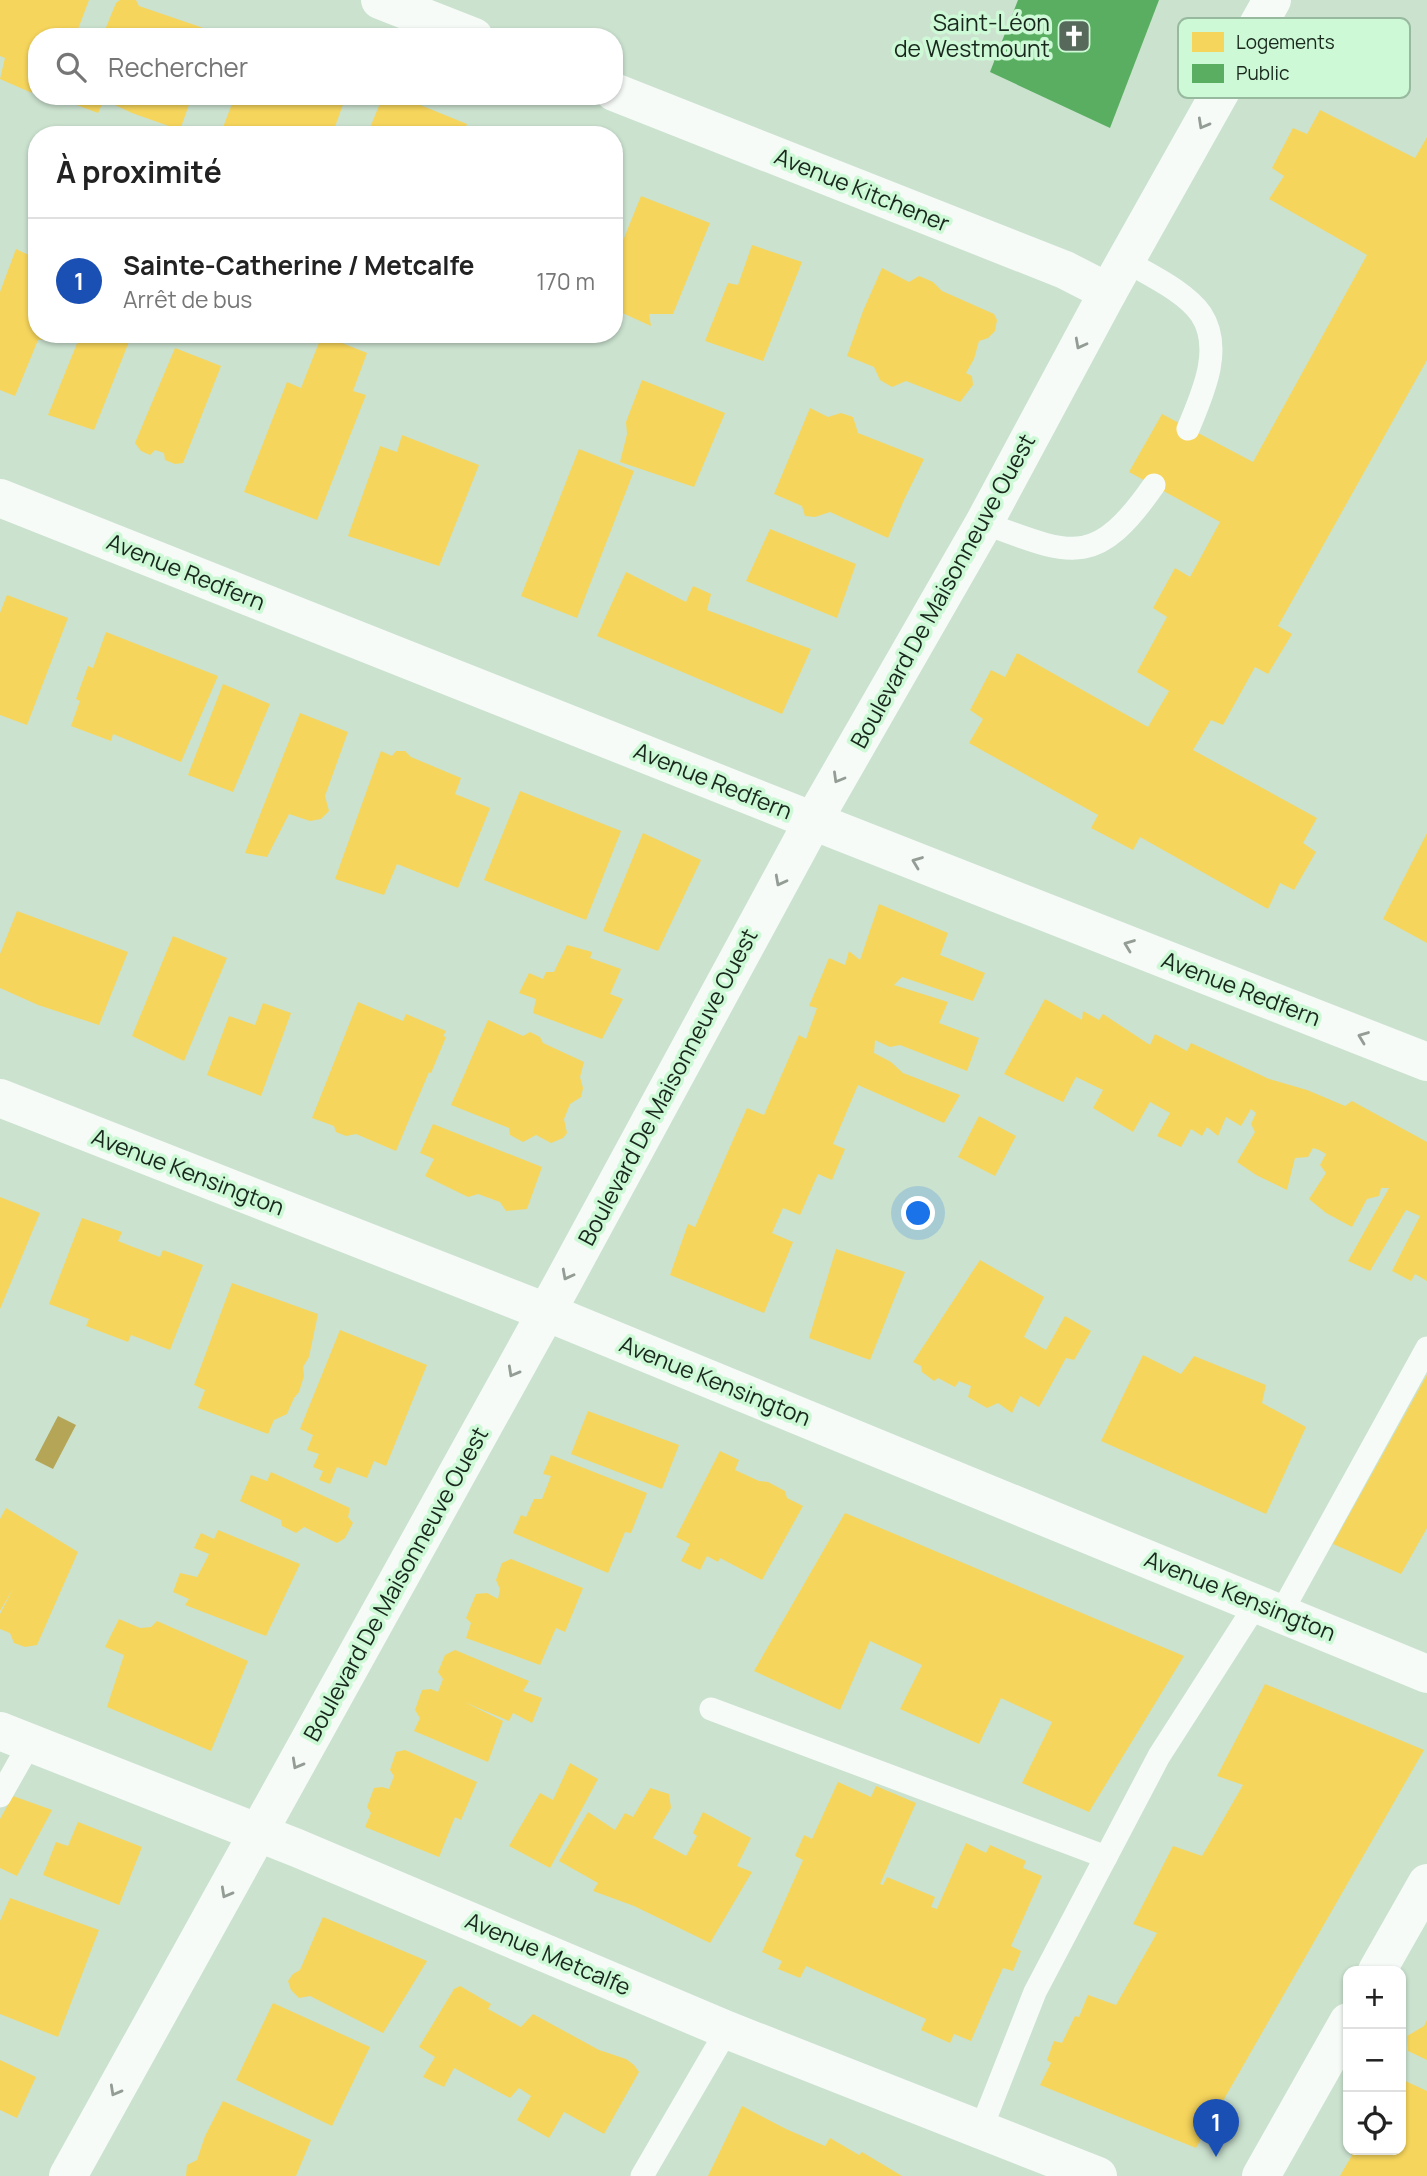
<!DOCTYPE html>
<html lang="fr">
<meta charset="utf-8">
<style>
:root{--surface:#fff;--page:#f2f2f2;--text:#222;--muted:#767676;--line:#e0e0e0;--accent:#0b8043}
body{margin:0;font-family:Manrope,sans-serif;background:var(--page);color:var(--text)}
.controls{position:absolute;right:21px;bottom:21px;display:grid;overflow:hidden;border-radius:14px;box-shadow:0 2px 5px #0004}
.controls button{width:63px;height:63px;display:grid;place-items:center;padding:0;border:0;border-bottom:2px solid var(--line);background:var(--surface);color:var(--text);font:35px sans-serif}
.you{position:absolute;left:919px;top:1214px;width:24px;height:24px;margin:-18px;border:5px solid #fff;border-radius:50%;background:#1a73e8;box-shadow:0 0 0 10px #1a73e833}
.badge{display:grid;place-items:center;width:46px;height:46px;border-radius:50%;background:var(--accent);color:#fff;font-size:23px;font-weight:700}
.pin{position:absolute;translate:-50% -58px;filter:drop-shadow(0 2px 4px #0008)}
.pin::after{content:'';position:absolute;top:37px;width:24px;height:21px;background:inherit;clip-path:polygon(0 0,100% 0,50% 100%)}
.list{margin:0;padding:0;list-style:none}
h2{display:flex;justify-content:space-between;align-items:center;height:91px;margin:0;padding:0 28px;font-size:30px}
h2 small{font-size:23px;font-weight:400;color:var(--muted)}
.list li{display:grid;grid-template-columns:46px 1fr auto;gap:21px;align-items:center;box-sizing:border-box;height:126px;padding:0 28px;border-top:2px solid var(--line)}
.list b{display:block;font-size:26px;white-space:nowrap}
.list p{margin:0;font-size:23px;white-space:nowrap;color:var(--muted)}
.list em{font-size:23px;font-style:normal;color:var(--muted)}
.icon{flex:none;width:38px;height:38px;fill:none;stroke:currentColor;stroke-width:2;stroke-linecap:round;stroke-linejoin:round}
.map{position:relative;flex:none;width:1427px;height:2176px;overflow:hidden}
.search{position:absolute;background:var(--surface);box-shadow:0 2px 5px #0004;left:28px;top:28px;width:595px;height:77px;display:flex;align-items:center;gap:18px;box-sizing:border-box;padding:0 24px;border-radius:28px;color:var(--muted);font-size:26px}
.panel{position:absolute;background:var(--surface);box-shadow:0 2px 5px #0004;left:28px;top:126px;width:595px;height:217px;border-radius:28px}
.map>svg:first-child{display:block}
</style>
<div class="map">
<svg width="1427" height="2176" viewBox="0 0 1427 2176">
<rect width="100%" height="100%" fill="#cbe2cf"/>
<path fill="#b5a657" d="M58,1416L76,1425L53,1469L35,1460Z"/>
<g fill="#f6d55c">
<path d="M0,0H89L75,37H37V80L32,93L0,79L5,58L0,56Z"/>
<path d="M120,0H136L139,6L215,32L213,37H102L116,3Z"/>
<path d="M77,96H192L180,130L132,113L104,100L98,113L74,104Z"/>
<path d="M235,96H346L332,135H220Z"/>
<path d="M383,96H398L467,124L463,135H367Z"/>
<path d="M1320,110L1415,158L1427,137V360L1278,626L1292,634L1268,674L1255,667L1223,725L1211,720L1193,750L1317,818L1303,843L1316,852L1294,890L1280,883L1268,909L1140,837L1133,850L1091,828L1098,815L969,743L983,719L970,710L991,670L1005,677L1017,653L1148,727L1169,691L1137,672L1167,617L1153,608L1175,568L1190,577L1220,522L1129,472L1162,414L1253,462L1367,255L1269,199L1284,176L1272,168L1293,128L1307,134Z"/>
<path d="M641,196L710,223L673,314H649L651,326L618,311L614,322V263Z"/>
<path d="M752,245L802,262L763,361L705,341L728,283L738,285Z"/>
<path d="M16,249L37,259V334H57L56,338L38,340L15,396L0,390V292Z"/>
<path d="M882,268L909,282L919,276L933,282L942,291L994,314L997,320L995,331L988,338L979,341L974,359L966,373L972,376L973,385L960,402L906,381L892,387L880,380L874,367L847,356L863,311Z"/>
<path d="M90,334H132L94,430L48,415L80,336L88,340Z"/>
<path d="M322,335L367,353L353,391L366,395L317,520L244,492L287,382L301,388Z"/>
<path d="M175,348L221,366L183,463L175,464L165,460L164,453L155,450L150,455L141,451L135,443Z"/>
<path d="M642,380L725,413L694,487L620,462L627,434L626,422Z"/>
<path d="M810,408L828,417L841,413L853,417L858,433L924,459L903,502L888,538L830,512L815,517L805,516L802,506L774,494Z"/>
<path d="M402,435L479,465L439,566L348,536L380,446L397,452Z"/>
<path d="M579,449L634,471L577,618L521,596Z"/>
<path d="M770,529L856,564L837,618L746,581Z"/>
<path d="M626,572L686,602L693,586L711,594L707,610L811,649L782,714L597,636Z"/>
<path d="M7,595L68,618L27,725L0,715V613Z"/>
<path d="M106,632L218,676L181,762L113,734L111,741L71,726L80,701L76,699L88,666L93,668Z"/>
<path d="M223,684L270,704L233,792L188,775Z"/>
<path d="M300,713L348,732L325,796L329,811L321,819L310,821L289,814L267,857L245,853Z"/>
<path d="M381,751L392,756L396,751H405L411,757L461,778L455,794L490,808L458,888L397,864L384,895L335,879Z"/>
<path d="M520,791L621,831L586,920L484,880Z"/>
<path d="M643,833L701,860L658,951L603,931Z"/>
<path d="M1427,833V943L1383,919Z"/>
<path d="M879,904L948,933L940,955L985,973L973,1001L902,977L894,985L948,1002L939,1023L979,1038L967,1071L900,1045L890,1047L875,1040L874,1053L891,1062L903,1073L960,1095L944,1123L858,1085L833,1144L845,1149L832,1180L818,1174L800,1215L783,1208L772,1233L793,1242L764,1313L670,1275L688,1224L695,1227L747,1108L764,1115L799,1035L806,1039L817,1008L809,1006L829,958L845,965L849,951L860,960Z"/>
<path d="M17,911L128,952L99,1025L38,1005L0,988V954Z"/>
<path d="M173,936L227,958L184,1061L132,1036Z"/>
<path d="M567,945L592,952L590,958L621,969L610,994L623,999L602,1039L533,1013L536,999L519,993L529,973L543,979L546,972H554Z"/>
<path d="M1045,999L1082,1020L1083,1011L1099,1020L1103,1014L1150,1045L1155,1034L1187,1051L1191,1043L1269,1079L1307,1090L1345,1106L1352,1101L1427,1142V1281L1415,1274L1411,1281L1392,1271L1420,1216L1406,1210L1370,1271L1348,1261L1389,1188H1381L1379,1196L1367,1199L1352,1227L1326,1213L1309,1199L1326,1173L1320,1165L1326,1154L1319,1150L1313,1148L1308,1157L1295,1158L1287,1190L1256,1175L1237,1162L1255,1132L1251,1124L1256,1113L1251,1109L1241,1126L1226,1117L1218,1136L1207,1127L1202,1136L1191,1129L1181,1147L1157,1136L1170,1113L1150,1102L1133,1132L1093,1108L1103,1090L1076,1077L1063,1102L1004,1074Z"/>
<path d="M358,1002L403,1021L406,1014L446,1031L443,1036L446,1037L431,1073L429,1072L396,1151L356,1134L346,1136L336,1132L334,1126L312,1118Z"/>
<path d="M263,1003L291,1013L261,1096L207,1075L229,1016L255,1025Z"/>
<path d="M488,1020L523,1036L530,1032L540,1037L543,1043L584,1062L580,1077L583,1088L581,1097L570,1104L564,1119L567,1133L563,1138L551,1143L536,1135L523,1142L510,1135L509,1128L451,1105Z"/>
<path d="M979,1116L1016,1136L995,1176L958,1157Z"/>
<path d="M433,1124L542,1167L527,1209L506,1211L500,1202L478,1194L468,1197L425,1176L434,1159L420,1153Z"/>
<path d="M0,1197L40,1213L0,1309Z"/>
<path d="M82,1218L122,1232L118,1241L133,1247L160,1257L163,1250L203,1265L170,1350L131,1335L128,1342L86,1326L89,1319L49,1304Z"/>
<path d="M836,1249L905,1272L870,1360L809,1338Z"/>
<path d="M980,1260L1044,1297L1024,1337L1046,1350L1065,1316L1091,1331L1074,1360L1066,1358L1039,1407L1020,1396L1012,1413L998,1403L987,1408L968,1397L971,1386L959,1381L955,1387L938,1378L934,1381L922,1372L921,1366L913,1362Z"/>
<path d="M232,1283L318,1314L309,1357L303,1367L304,1376L299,1392L294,1398L287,1414L274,1420L268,1434L198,1408L205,1390L194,1385Z"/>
<path d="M340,1330L427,1365L386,1466L374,1461L367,1478L337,1467L330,1484L319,1480L323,1471L313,1467L319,1454L307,1450L313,1435L300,1429Z"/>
<path d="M1143,1355L1181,1374L1194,1356L1266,1385L1262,1403L1306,1427L1266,1514L1101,1441Z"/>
<path d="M1427,1375V1528L1401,1574L1333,1544Z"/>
<path d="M588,1411L679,1445L662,1489L571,1454Z"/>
<path d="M720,1451L739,1460L735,1470L759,1481L768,1482L785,1491L787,1498L803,1506L762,1580L720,1558L718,1562L707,1556L700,1570L681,1561L690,1544L676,1537Z"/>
<path d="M551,1455L647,1493L631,1533L625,1532L608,1573L513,1533L521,1515L526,1517L534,1499H542L551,1476L543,1474Z"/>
<path d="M271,1472L350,1508L348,1517L353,1523L345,1538L337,1543L304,1527L296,1533L282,1526L281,1520L240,1501L251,1475L267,1481Z"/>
<path d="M6,1508L78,1552L37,1645L25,1647L14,1643L10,1633L0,1629V1614L13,1589L0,1611V1519Z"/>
<path d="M845,1513L1184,1656L1089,1812L1022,1783L1052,1722L1001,1698L979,1744L900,1709L922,1665L870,1641L840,1710L754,1671Z"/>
<path d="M218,1530L300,1564L266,1636L185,1605L189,1599L173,1592L180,1573L197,1577L203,1566L209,1554L194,1548L201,1533L214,1539Z"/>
<path d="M511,1559L583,1588L565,1632L556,1628L540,1665L466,1638L471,1623L466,1618L476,1594L487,1593L498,1599L500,1589L496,1580L502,1563Z"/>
<path d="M119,1619L140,1628L151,1627L157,1621L248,1661L211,1751L107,1707L124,1655L105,1647Z"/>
<path d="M455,1650L529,1681L523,1691L542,1698L532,1723L513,1713L509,1721L464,1702L503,1721L488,1762L414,1731L420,1718L415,1710L422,1690L431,1689L438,1692L443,1679L438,1672L445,1655Z"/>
<path d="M1265,1684L1424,1750L1196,2148L1040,2085L1051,2063L1047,2060L1054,2041L1062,2043L1075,2016L1079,2017L1088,1995L1116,2005L1157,1933L1133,1924L1173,1846L1202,1856L1243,1785L1217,1776Z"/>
<path d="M405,1750L477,1782L461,1820L455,1817L439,1857L365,1827L371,1813L367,1807L374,1788L382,1787L389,1789L394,1776L390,1770L396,1752Z"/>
<path d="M570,1763L598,1779L550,1868L509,1846L540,1793L553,1800Z"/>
<path d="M838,1782L871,1797L876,1786L916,1803L880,1884L883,1885L887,1877L935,1897L931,1907L937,1909L966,1843L986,1853L990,1845L1026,1861L1023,1868L1042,1876L1011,1946L1021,1951L1013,1971L1003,1968L971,2041L954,2034L950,2043L921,2030L926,2019L806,1966L800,1978L778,1969L782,1961L762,1952L803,1860L795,1856L804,1835L812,1839Z"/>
<path d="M650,1788L669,1794L671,1808L653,1838L686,1856L697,1836L693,1833L703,1812L751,1838L737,1866L752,1872L710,1943L634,1906L593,1891L598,1883L559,1861L588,1812L615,1830L625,1813L633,1817Z"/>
<path d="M13,1796L52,1810L17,1876L0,1868V1819Z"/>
<path d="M78,1822L142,1847L119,1905L43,1875L56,1842L68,1846Z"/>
<path d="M10,1898L99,1930L58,2037L0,2014V1921Z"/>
<path d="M323,1917L427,1961L383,2033L310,1996L299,1998L291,1990L288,1981L293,1974L300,1970Z"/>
<path d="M460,1986L491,2004L488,2009L521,2027L533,2014L599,2050L626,2059L634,2065L639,2072L604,2134L564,2112L549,2138L517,2120L531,2096L519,2088L510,2098L454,2068L444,2087L423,2077L435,2057L419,2047L454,1989Z"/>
<path d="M273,2003L370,2047L332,2126L236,2080Z"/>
<path d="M1427,2020V2060L1408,2051L1407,2036L1424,2026Z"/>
<path d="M0,2060L36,2077L17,2118L0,2110Z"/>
<path d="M1401,2079L1427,2091V2176H1340L1355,2150H1401Z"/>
<path d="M223,2101L311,2140L296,2176H186L187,2165L197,2160L205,2136Z"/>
<path d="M742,2106L786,2129L825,2146L830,2138L859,2155L862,2152L902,2176H708Z"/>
</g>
<path fill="#5aae61" d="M1018,0H1159L1110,128L990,72Z"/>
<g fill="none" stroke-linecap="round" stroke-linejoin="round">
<g stroke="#f7fbf8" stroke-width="23">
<path d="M1126,261C1149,275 1185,291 1201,314C1224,349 1202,395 1188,429"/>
<path d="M984,523C1071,555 1095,570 1154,485"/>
<path d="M1281,1613L1427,1348"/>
<path d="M711,1709L1106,1857"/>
<path d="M0,1796L30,1743"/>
<path d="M981,2129L1035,1992L1159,1756L1257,1603"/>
<path d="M642,2176L727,2030"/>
</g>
<g stroke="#f7fbf8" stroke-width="38">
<path d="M380,0L474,37"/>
<path d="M614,92L1065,270L1108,292"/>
<path d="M0,498L841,832L1427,1062"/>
<path d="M0,1098L546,1312L1427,1674"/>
<path d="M0,1731L297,1848L727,2030L1098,2176"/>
<path d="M68,2176L562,1284L813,821L984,523L1108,292L1272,0"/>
</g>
<g stroke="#f7fbf8" stroke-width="38">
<path d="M1377,1971L1427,1883"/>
<path d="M1261,2176L1348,2022"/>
</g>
</g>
<defs><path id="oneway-chevron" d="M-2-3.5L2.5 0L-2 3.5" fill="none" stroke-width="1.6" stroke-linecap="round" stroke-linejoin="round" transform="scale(1.75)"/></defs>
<g stroke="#939c95">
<use href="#oneway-chevron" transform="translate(1203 124) rotate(119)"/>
<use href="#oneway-chevron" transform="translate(1080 344) rotate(118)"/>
<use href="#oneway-chevron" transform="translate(838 778) rotate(120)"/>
<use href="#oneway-chevron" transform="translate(917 862) rotate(-159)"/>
<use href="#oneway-chevron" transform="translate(780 881) rotate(118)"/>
<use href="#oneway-chevron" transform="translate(1129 945) rotate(-159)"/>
<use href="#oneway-chevron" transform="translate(1363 1037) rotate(-159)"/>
<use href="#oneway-chevron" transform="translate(567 1275) rotate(118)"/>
<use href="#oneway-chevron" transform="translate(513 1372) rotate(119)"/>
<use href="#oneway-chevron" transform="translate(297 1764) rotate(119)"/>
<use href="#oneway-chevron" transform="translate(226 1893) rotate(119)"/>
<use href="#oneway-chevron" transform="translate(115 2091) rotate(119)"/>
</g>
<defs>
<symbol id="church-square" viewBox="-11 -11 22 22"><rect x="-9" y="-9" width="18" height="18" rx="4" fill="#57695b" stroke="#cef9d6"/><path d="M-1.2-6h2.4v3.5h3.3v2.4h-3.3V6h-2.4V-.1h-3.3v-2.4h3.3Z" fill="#fff"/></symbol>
</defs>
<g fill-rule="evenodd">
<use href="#church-square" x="1055" y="17" width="38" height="38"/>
</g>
<g text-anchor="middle" stroke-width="7" stroke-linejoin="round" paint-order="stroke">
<g font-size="23" fill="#18281c" stroke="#cef9d6" text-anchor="end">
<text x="1050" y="31">Saint-Léon<tspan x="1050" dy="26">de Westmount</tspan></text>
</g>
<g font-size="23" fill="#18281c" stroke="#cef9d6">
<text transform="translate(862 190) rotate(22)" y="8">Avenue Kitchener</text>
<text transform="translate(186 572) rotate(22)" y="8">Avenue Redfern</text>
<text transform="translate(943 591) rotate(-61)" y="8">Boulevard De Maisonneuve Ouest</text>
<text transform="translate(713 781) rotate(22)" y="8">Avenue Redfern</text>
<text transform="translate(1241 989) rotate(21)" y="8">Avenue Redfern</text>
<text transform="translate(668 1087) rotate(-62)" y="8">Boulevard De Maisonneuve Ouest</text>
<text transform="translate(188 1172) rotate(21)" y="8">Avenue Kensington</text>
<text transform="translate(715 1381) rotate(22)" y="8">Avenue Kensington</text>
<text transform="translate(396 1584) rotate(-61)" y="8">Boulevard De Maisonneuve Ouest</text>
<text transform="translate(1240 1596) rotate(22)" y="8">Avenue Kensington</text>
<text transform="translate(548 1954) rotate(23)" y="8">Avenue Metcalfe</text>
</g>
</g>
<rect x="1178" y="18" width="232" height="80" rx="10" fill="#cef9d6" stroke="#97ba9e" stroke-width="2"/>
<rect x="1192" y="32" width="32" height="20" fill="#f6d55c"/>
<rect x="1192" y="64" width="32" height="19" fill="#5aae61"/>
<g font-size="19" fill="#18281c">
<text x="1236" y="49">Logements</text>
<text x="1236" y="80">Public</text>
</g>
</svg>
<div class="controls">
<button>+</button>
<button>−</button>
<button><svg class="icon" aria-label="locate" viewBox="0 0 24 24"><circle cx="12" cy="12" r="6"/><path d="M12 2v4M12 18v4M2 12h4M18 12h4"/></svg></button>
</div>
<div class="you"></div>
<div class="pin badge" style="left:1216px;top:2157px;background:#1a4fb4">1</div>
<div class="search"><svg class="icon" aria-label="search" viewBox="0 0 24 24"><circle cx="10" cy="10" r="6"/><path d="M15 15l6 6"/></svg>Rechercher</div>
<section class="panel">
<h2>À proximité<small></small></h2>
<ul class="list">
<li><span class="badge" style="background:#1a4fb4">1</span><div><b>Sainte-Catherine / Metcalfe</b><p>Arrêt de bus</p></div><em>170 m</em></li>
</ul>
</section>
</div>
